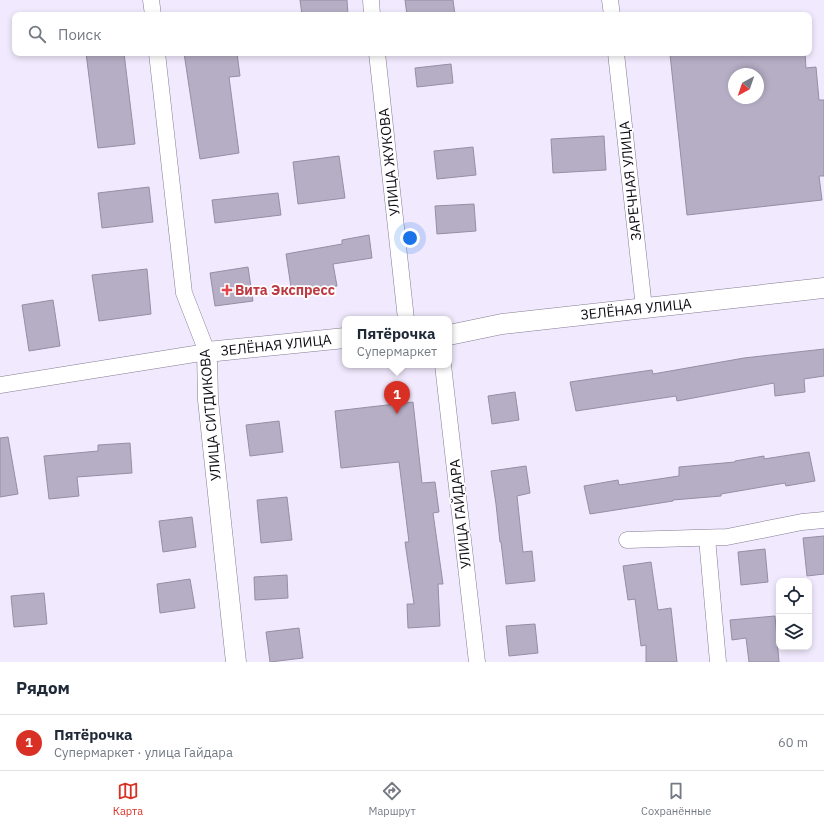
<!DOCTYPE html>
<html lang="ru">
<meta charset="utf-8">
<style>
:root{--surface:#fff;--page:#f2f2f3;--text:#1f2937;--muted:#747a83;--line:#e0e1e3;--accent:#d93025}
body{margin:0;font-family:"IBM Plex Sans",sans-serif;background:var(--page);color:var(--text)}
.controls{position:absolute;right:12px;bottom:12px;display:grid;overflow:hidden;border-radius:8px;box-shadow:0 2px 6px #0003}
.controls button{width:36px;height:36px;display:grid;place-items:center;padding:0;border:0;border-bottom:1px solid var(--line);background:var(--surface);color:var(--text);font:20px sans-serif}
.compass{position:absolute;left:728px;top:68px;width:36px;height:36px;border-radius:50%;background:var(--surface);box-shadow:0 2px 6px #0003;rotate:220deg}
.you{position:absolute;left:410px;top:238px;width:14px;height:14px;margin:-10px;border:3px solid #fff;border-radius:50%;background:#1a73e8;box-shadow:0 0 0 6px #1a73e833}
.badge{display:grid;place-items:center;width:26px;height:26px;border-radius:50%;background:var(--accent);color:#fff;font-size:13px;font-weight:700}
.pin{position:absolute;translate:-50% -33px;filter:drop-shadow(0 1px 2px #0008)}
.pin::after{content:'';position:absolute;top:21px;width:14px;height:12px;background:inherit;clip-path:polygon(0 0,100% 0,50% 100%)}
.popup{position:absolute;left:342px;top:316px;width:110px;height:52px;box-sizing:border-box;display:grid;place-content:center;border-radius:8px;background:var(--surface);filter:drop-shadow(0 1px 3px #0005);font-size:13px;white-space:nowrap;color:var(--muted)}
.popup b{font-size:15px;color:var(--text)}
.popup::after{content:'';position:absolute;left:50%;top:100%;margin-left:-8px;border:8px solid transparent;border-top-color:var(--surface)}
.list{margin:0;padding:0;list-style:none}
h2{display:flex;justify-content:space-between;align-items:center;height:52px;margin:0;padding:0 16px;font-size:17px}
h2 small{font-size:13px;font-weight:400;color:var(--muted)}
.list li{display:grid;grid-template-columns:26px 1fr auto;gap:12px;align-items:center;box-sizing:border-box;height:56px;padding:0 16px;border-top:1px solid var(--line)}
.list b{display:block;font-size:15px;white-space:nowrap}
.list p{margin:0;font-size:13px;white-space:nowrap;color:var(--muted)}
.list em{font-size:13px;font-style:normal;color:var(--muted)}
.icon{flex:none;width:22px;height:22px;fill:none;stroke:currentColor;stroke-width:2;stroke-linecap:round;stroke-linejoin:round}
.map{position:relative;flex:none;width:824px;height:662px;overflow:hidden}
.search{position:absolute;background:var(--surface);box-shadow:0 2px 6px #0003;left:12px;right:12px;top:12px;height:44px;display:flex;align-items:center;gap:10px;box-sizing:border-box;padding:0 14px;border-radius:8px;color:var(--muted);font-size:15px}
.sheet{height:108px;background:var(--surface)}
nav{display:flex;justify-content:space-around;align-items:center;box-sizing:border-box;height:56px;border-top:1px solid var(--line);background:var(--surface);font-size:11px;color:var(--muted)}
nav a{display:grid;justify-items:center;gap:2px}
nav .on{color:var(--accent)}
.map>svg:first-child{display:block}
</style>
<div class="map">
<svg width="824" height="662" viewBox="0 0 824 662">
<rect width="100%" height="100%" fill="#f1e9fd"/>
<g fill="#b6aec5" stroke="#968ea4" fill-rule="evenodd">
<path d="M300,0H347L348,15H302Z"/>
<path d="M405,0H453L455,15H407Z"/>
<path d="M86,53H124L135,144L98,148Z"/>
<path d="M184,53H237L240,76L229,77L239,153L200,159Z"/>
<path d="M682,53H805L806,68L816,67L819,100H824V176H819L822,200L687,215L670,54ZM734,74H758V98H734Z"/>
<path d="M451,64L453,83L417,87L415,68Z"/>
<path d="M604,136L606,170L553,173L551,139Z"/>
<path d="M473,147L476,175L437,179L434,151Z"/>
<path d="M339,156L345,198L298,204L293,162Z"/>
<path d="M149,187L153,222L102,228L98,193Z"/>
<path d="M278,193L281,215L215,223L212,200Z"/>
<path d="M474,204L476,231L437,234L435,206Z"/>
<path d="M369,235L372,258L333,264L337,286L292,294L286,254L342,244V240Z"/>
<path d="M248,267L253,301L215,306L210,273Z"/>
<path d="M147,269L151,314L99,321L92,275Z"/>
<path d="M53,300L60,346L29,351L22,305Z"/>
<path d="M824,349V376L804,379L805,392L775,396L774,383L677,401L676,396L576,411L570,382L652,370L653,374L744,358Z"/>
<path d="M515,392L519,420L492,424L488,396Z"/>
<path d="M413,402L422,483L435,482L439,512L433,513L443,584H438L440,626L408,628L407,604H414L405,542H409L399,462L341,468L335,411Z"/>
<path d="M279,421L283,452L250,456L246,425Z"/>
<path d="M8,437L18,494L0,497V438Z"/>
<path d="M130,443L132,473L77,477L79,496L49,499L44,456L98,451V445Z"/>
<path d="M809,452L815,481L786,486L785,483L721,494V496L673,500V501L590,514L584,486L618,480L619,485L679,476V467L735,462V461L764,456V459Z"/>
<path d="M526,466L530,493L517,496L523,552L532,551L535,581L506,584L501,542H500L496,504L491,471Z"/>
<path d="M287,497L292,540L261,543L257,500Z"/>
<path d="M192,517L196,547L163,552L159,521Z"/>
<path d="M824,536V574L807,576L803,538Z"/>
<path d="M765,549L768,582L741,585L738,552Z"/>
<path d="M651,562L658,610L671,608L677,662H646V645L641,646L635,599L628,600L623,566Z"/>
<path d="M287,575L288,598L255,600L254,577Z"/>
<path d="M190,579L195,608L160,613L157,584Z"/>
<path d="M44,593L47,624L14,627L11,596Z"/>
<path d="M775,616L779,662H749L746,638L732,640L730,620Z"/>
<path d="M535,624L538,653L509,656L506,626Z"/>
<path d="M299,628L303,658L270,662L266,632Z"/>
</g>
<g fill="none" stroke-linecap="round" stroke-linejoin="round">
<defs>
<g id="minor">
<path d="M151,0L153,15"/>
<path d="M371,0L372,15"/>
<path d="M610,0L612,15"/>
<path d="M377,53L406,319"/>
<path d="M616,53L644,308"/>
<path d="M443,365L477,662"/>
<path d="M0,385L207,352L184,293L157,53"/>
<path d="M707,538L718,662"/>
<path d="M627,540L727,537L802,522L824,520"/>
</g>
<g id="tertiary">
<path d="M449,335L502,324L824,288"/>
<path d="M236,662L208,400L207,352L345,338"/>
</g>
</defs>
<use href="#minor" stroke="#857c92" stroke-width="17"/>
<use href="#tertiary" stroke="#857c92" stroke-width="21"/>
<use href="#minor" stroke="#fff" stroke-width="16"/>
<use href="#tertiary" stroke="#fff" stroke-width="20"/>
</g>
<path fill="#e0444e" stroke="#fff" stroke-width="1.5" d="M225 284h4v4h4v4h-4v4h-4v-4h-4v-4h4z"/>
<g text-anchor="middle" stroke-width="3.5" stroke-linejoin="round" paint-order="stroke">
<g font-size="14" fill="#0f0c14" stroke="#fff">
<text transform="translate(389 162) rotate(-96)" y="5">УЛИЦА ЖУКОВА</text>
<text transform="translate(630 181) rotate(-96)" y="5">ЗАРЕЧНАЯ УЛИЦА</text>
<text transform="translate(636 309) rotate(-6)" y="5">ЗЕЛЁНАЯ УЛИЦА</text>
<text transform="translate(276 345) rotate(-6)" y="5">ЗЕЛЁНАЯ УЛИЦА</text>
<text transform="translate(210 415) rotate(-95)" y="5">УЛИЦА СИТДИКОВА</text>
<text transform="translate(460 514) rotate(-96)" y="5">УЛИЦА ГАЙДАРА</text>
</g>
<g font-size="14" font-weight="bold" fill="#be3a42" stroke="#fff" text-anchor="start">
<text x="235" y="295">Вита Экспресс</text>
</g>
</g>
</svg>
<div class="controls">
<button><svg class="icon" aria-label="locate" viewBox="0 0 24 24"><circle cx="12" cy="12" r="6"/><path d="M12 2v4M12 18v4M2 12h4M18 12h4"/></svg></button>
<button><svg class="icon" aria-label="layers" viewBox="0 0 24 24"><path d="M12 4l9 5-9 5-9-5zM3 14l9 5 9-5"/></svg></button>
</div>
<svg class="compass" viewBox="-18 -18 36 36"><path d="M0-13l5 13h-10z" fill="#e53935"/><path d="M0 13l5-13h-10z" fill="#747a83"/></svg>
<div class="you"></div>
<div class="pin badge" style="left:397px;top:414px">1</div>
<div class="popup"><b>Пятёрочка</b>Супермаркет</div>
<div class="search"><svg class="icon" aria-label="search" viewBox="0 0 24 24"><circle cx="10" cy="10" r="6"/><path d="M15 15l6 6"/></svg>Поиск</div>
</div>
<section class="sheet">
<h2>Рядом<small></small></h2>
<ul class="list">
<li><span class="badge">1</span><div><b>Пятёрочка</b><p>Супермаркет · улица Гайдара</p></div><em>60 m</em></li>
</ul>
</section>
<nav>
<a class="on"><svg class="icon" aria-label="map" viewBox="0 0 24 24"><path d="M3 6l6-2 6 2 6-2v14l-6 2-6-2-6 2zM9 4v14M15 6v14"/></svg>Карта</a>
<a><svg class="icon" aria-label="directions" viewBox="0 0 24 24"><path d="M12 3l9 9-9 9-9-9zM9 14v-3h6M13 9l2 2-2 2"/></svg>Маршрут</a>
<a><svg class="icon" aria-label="saved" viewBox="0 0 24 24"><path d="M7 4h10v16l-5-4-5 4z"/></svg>Сохранённые</a>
</nav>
